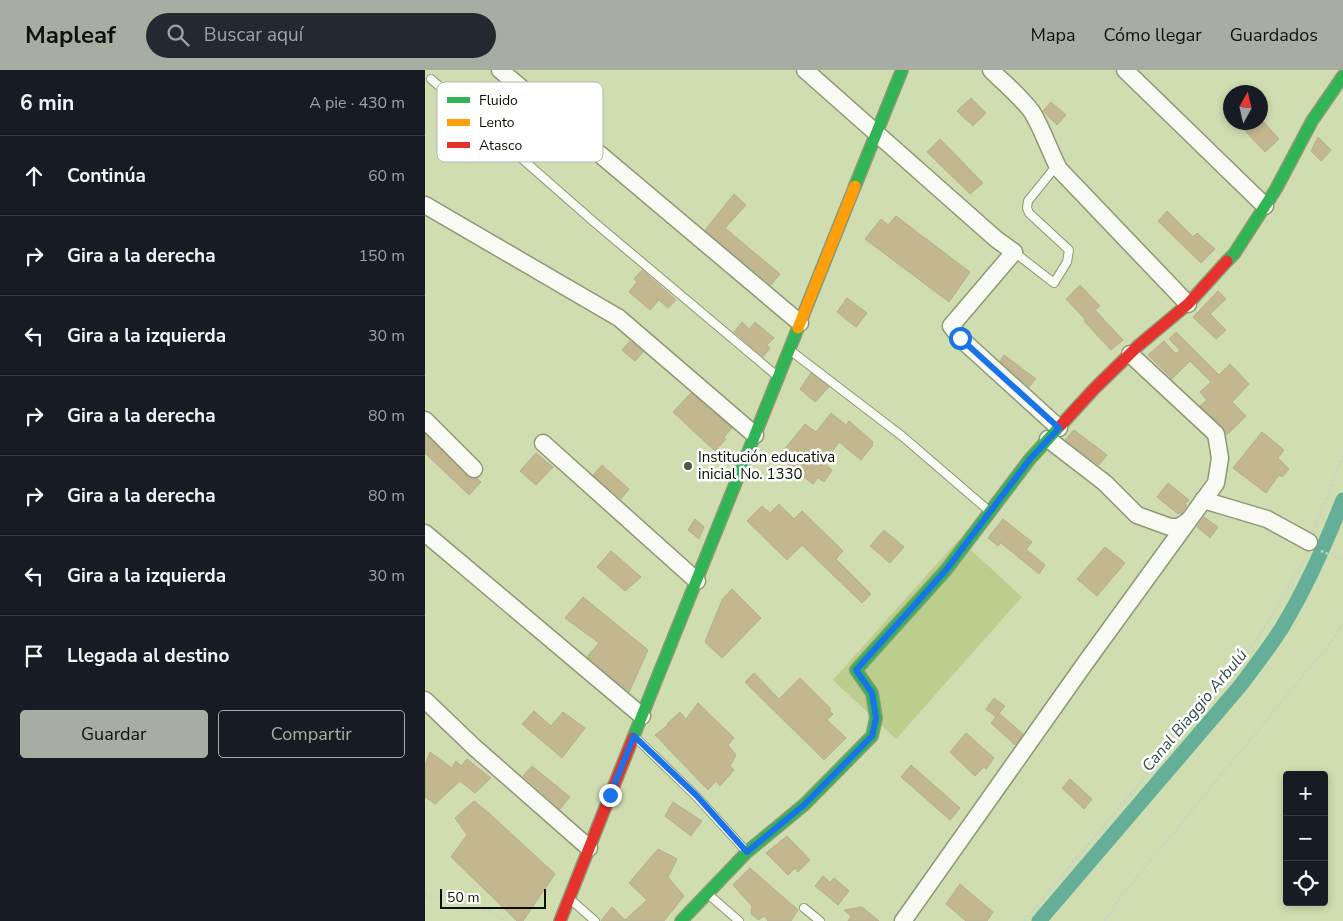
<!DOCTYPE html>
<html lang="es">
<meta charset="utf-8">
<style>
:root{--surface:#171b24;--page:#242831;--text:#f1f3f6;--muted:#9ea1a6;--line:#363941;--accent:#a8ada3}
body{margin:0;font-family:"Nunito Sans",sans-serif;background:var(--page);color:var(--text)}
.controls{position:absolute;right:15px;bottom:15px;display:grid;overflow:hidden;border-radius:5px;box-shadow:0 2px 8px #0003}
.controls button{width:45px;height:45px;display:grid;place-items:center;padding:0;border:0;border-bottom:1px solid var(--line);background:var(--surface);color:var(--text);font:25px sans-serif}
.compass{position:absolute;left:798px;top:15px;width:45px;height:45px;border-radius:50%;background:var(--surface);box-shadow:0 2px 8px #0003;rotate:8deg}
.scale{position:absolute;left:15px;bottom:12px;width:106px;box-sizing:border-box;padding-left:5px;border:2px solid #090f00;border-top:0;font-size:14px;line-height:18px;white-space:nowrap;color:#090f00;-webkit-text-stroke:4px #fff;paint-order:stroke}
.stop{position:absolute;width:15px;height:15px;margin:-11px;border:4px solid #1a73e8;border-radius:50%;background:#fff}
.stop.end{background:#1a73e8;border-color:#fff;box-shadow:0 1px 5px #0008}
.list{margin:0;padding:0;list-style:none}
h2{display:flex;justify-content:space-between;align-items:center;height:65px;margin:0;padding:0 20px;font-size:21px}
h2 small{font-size:16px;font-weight:400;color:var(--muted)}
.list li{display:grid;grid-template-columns:32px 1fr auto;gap:15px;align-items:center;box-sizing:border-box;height:80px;padding:0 20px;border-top:1px solid var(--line)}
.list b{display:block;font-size:19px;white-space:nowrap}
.list em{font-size:16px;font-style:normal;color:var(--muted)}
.actions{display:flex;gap:10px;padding:15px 20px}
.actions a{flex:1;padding:11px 0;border:1px solid var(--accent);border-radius:5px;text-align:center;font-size:18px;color:var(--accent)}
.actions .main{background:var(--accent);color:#111}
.icon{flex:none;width:28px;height:28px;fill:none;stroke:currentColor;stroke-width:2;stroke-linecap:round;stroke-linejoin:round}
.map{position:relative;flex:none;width:918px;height:851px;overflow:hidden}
header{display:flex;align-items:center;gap:30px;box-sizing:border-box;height:70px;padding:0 25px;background:var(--accent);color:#111}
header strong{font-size:24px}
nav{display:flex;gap:28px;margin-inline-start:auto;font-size:18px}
.search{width:350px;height:45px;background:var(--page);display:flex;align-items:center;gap:12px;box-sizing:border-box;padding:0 18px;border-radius:28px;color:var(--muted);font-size:19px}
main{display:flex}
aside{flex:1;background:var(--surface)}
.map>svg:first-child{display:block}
</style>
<header>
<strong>Mapleaf</strong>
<div class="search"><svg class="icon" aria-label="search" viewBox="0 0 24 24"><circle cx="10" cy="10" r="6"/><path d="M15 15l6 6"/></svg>Buscar aquí</div>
<nav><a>Mapa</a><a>Cómo llegar</a><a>Guardados</a></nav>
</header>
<main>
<aside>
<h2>6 min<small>A pie · 430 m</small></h2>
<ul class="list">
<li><svg class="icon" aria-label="ahead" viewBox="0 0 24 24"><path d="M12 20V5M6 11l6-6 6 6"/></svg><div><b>Continúa</b></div><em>60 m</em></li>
<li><svg class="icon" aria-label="right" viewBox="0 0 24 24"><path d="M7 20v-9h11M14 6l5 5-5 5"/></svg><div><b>Gira a la derecha</b></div><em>150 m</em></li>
<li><svg class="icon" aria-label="left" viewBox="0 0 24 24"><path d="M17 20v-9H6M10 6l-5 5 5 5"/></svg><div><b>Gira a la izquierda</b></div><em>30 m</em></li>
<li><svg class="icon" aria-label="right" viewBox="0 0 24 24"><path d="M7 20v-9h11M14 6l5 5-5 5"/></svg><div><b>Gira a la derecha</b></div><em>80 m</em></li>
<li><svg class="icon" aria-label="right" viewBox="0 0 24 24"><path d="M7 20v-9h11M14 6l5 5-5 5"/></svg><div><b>Gira a la derecha</b></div><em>80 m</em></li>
<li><svg class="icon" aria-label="left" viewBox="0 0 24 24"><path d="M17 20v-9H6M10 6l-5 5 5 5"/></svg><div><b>Gira a la izquierda</b></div><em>30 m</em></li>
<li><svg class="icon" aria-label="arrive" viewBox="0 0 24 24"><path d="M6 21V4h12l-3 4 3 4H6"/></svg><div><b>Llegada al destino</b></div></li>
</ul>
<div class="actions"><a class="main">Guardar</a><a>Compartir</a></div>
</aside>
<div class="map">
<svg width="918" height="851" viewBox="0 0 918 851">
<rect width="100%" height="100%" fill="#cfddb0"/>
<path fill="#bbce8e" d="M534,469L597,527L471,669L408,610Z"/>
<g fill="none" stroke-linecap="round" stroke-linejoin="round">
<path stroke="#65ae97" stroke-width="15" d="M614,851L815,616C830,596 845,577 858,556C882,516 901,473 918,430"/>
</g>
<g fill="#c3b790" stroke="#b5af90">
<path d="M546,28L561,43L548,56L532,41Z"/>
<path d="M626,32L641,45L632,55L618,41Z"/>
<path d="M812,52H839L854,69L840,82Z"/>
<path d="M893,67L906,80L896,91L886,81Z"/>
<path d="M515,69L558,113L545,124L502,82Z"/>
<path d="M309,124L321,135L300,158L355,204L346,215L280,160Z"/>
<path d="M742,141L768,167L772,163L790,179L776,193L733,151Z"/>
<path d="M471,146L545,202L524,232L440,169L456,149L463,155Z"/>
<path d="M217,200L251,230L243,238L234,230L225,240L204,222L212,212L209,209Z"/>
<path d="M655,215L675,236L670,240L698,270L686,280L659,251L660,249L641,229Z"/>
<path d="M793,221L801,229L785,244L801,260L791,269L768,247Z"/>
<path d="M422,228L442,243L431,257L412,242Z"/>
<path d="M317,252L324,259L330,252L349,268L342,275L345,278L338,287L309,262Z"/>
<path d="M751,262L794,305L805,294L824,314L807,332L821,346L802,365L798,357L775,336L782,330L775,322L786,312L765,291L747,309L723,285L739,271L751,284L755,280L744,269Z"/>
<path d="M205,271L218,282L210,291L197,280Z"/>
<path d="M579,285L611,309L604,317L575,291Z"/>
<path d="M386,303L404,317L390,332L375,319Z"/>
<path d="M266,323L307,358L299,367L301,369L290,381L248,342Z"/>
<path d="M406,343L421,355L424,351L448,372L447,374L448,375L436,390L414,372L399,393L407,400L399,412L393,408L388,414L353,387L380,354L391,362Z"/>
<path d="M649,360L682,385L674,395L640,370Z"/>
<path d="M837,362L859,380L853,388L864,399L857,407L854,405L841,423L808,398Z"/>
<path d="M0,364L42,406L47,409L52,408L56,412L44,425L0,383Z"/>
<path d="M111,383L128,397L111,415L95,401Z"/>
<path d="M177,395L204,419L196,429L168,405Z"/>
<path d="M743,413L764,430L760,434L762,435L756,444L754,442L753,444L732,427Z"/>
<path d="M354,434L369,449L377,441L418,481L411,489L446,524L437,533L377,475L362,490L322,451L337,436L345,443Z"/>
<path d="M779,447L793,457L785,468L772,457Z"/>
<path d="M270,449L279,457L274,469L263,460Z"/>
<path d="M578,449L607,472L601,479L620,495L614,504L576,473L573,476L563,468Z"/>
<path d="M459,460L479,477L465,493L445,476Z"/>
<path d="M680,477L700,493L672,526L652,509Z"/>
<path d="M186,481L216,507L200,521L172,497Z"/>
<path d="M307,519L336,548L297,588L280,572L297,530Z"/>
<path d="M158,527L223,580L204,622L162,587L174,573L140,548Z"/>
<path d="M329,603L354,629L375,608L406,639L404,640L408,644L402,650L421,668L399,690L320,612Z"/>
<path d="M569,628L580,636L571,647L574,643L598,664L590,675L566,653L571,647L561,639Z"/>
<path d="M273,633L309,668L303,675L311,685L305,696L309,700L295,716L291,711L283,720L230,665L243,655L242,654L255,642L261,649Z"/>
<path d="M109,641L126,656L138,642L160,658L137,688L97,654Z"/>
<path d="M541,663L569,688L561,699L559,697L550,706L525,682Z"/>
<path d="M5,682L27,698L31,691L36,696L42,689L66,708L50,723L35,711L10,734L0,727V695Z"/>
<path d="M486,695L535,738L525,750L476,707Z"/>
<path d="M107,696L145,727L135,739L98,706Z"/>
<path d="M645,709L667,729L659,739L637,718Z"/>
<path d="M49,731L64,743L130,804L98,851H92L26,787L42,765L30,748Z"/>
<path d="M248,732L277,751L266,766L240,746Z"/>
<path d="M362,766L385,790L373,802L370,798L363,805L341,783Z"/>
<path d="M233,779L252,789L243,807L259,826L239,851H176L187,837L200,850L222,830L204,813Z"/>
<path d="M325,798L373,840L366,851H343L339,846L334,850L326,844L327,836L308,815Z"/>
<path d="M398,806L405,812L409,808L424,821L413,835L390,816Z"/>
<path d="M535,814L568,842L562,851H541L521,834Z"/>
<path d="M437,837L454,851H423L426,846L419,840Z"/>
</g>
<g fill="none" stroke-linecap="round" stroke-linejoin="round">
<defs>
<g id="lane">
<path d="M6,9L169,152L352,306"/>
<path d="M589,182L629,213L642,192L644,180L604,143L602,138L603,131L632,95"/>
<path d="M366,281L477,366L563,440"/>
<path d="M211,668L271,726L321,781"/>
<path d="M283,824L314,851"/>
<path d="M145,829L170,851"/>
<path d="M379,838L395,851"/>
</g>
<g id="street">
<path d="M75,0L375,253"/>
<path d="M380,0L571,169L589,182L526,256L535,268L634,358"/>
<path d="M566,0C579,13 596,27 607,42C618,60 624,80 634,99L763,234"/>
<path d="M700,0L840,136"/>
<path d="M0,135L194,248L330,365"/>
<path d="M0,350L49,399"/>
<path d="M623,369L680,413L712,445L745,457H754L763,451"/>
<path d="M118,373L272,511"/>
<path d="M778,430L842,449L884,472"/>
<path d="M0,463L217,646"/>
<path d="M0,630L49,677L164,778"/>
<path d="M478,851L661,592L791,413L795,388L791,364L705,284"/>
</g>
<g id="fast">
<path d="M430,116L477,0"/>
<path d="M802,191L809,184L851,119L887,51L918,6"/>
<path d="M208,668L373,258"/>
<path d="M256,851L322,782L380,734L447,666L451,648L447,623L431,600L521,500L605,389L636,355"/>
</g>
<path id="slow" d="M373,258L430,116"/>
<g id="jam">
<path d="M636,355L669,319L714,275L763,234L802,191"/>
<path d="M135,851L208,668"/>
</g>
</defs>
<use href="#lane" stroke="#8e9875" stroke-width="10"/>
<use href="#street" stroke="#8e9875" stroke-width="19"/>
<use href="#fast" stroke="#8e9875" stroke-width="14"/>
<use href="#slow" stroke="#8e9875" stroke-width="14"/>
<use href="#jam" stroke="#8e9875" stroke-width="14"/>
<g stroke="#cdd2c4" stroke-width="2.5" stroke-dasharray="2.5 2.5" stroke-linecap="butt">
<path d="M890,458L918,385"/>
<path d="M896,481L918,490"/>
<path d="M0,825L67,842L81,851"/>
<path d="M599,851L773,644L833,568L875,497L879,487"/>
<path d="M680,851L698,824L910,567L918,554"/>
</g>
<use href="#lane" stroke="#f8faf3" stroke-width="8"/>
<use href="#street" stroke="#f8faf3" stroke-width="16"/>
<use href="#fast" stroke="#30b455" stroke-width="11"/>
<use href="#slow" stroke="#ff9f0a" stroke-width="11"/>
<use href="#jam" stroke="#e5322d" stroke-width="11"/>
</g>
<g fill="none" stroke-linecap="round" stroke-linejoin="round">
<path stroke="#1a73e8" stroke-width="6" d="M185,725L209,666L272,726L322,782L380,734L447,666L451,648L447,623L431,600L521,500L605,389L634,358L535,268"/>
</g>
<circle fill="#4e573e" stroke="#fff" stroke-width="2" cx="263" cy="396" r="5"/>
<g text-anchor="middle" stroke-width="5" stroke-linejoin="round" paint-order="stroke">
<g font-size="15" fill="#090f00" stroke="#fff" text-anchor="start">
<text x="273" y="392">Institución educativa<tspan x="273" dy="17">inicial No. 1330</tspan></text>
</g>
<g font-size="16" font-style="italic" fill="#314f4a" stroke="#fff">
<text transform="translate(769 640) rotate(-50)" y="6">Canal Biaggio Arbulú</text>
</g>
</g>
<rect x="12" y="12" width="166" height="80" rx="8" fill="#fff" stroke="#b5b7b2" stroke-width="1"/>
<rect x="22" y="27" width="23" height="6" fill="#30b455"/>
<rect x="22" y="49" width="23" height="7" fill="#ff9f0a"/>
<rect x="22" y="72" width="23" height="6" fill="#e5322d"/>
<g font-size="14" fill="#090f00">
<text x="54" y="35">Fluido</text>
<text x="54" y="57">Lento</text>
<text x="54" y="80">Atasco</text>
</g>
</svg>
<div class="controls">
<button>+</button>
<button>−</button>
<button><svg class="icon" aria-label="locate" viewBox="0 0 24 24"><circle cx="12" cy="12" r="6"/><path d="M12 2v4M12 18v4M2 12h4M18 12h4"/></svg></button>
</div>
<svg class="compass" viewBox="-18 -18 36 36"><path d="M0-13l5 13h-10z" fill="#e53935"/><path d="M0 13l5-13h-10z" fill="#9ea1a6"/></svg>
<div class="scale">50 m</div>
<div class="stop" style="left:535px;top:268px"></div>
<div class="stop end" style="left:185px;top:725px"></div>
</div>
</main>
